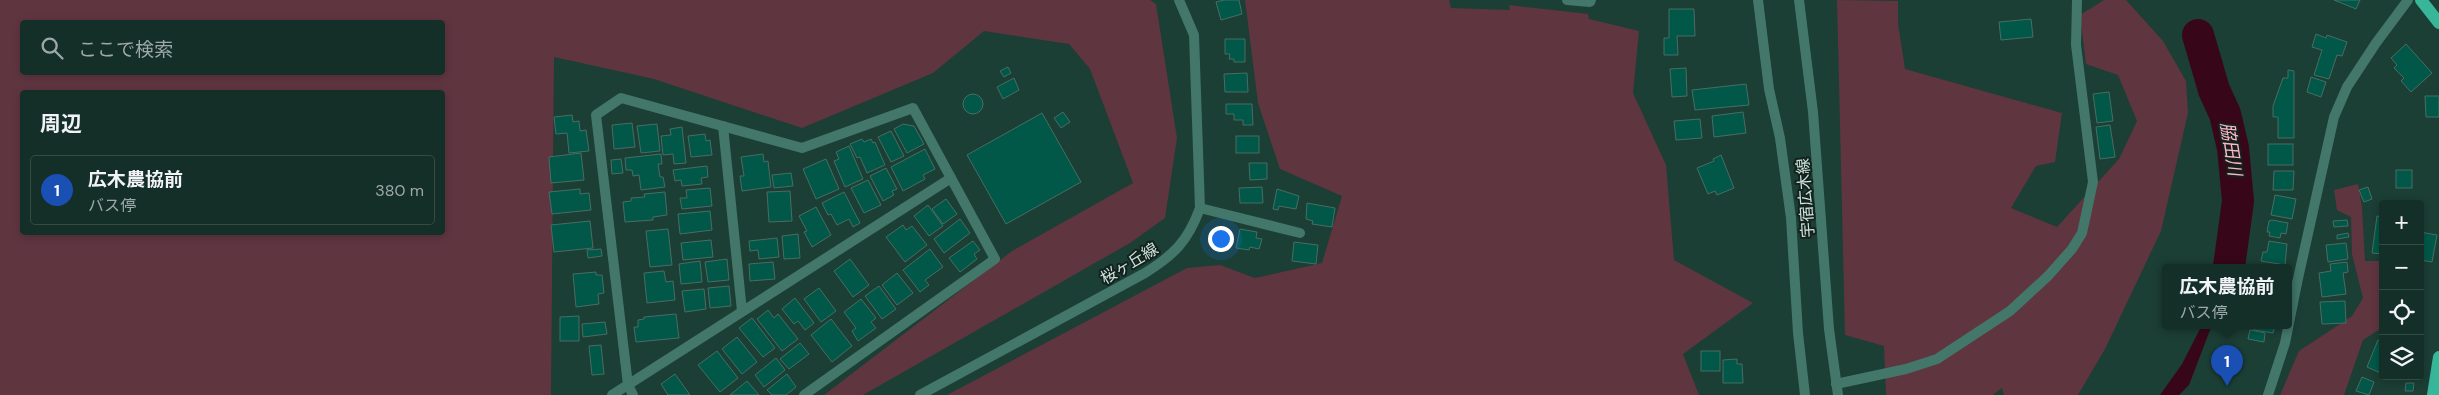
<!DOCTYPE html>
<html lang="ja">
<meta charset="utf-8">
<style>
:root{--surface:#142e28;--page:#213a34;--text:#f1f3f6;--muted:#9da8a8;--line:#334a45;--accent:#f19ab1}
body{margin:0;font-family:"DM Sans","Noto Sans JP",sans-serif;background:var(--page);color:var(--text)}
.controls{position:absolute;right:15px;bottom:15px;display:grid;overflow:hidden;border-radius:5px;box-shadow:0 2px 8px #0003}
.controls button{width:45px;height:45px;display:grid;place-items:center;padding:0;border:0;border-bottom:1px solid var(--line);background:var(--surface);color:var(--text);font:25px sans-serif}
.you{position:absolute;left:1220px;top:238px;width:18px;height:18px;margin:-12px;border:4px solid #fff;border-radius:50%;background:#1a73e8;box-shadow:0 0 0 8px #1a73e833}
.badge{display:grid;place-items:center;width:32px;height:32px;border-radius:50%;background:var(--accent);color:#fff;font-size:16px;font-weight:700}
.pin{position:absolute;translate:-50% -41px;filter:drop-shadow(0 1px 2px #0008)}
.pin::after{content:'';position:absolute;top:26px;width:18px;height:15px;background:inherit;clip-path:polygon(0 0,100% 0,50% 100%)}
.popup{position:absolute;left:2162px;top:264px;width:130px;height:65px;box-sizing:border-box;display:grid;place-content:center;border-radius:5px;background:var(--surface);filter:drop-shadow(0 1px 4px #0005);font-size:16px;white-space:nowrap;color:var(--muted)}
.popup b{font-size:19px;color:var(--text)}
.popup::after{content:'';position:absolute;left:50%;top:100%;margin-left:-10px;border:10px solid transparent;border-top-color:var(--surface)}
.list{margin:0;padding:0;list-style:none}
h2{display:flex;justify-content:space-between;align-items:center;height:65px;margin:0;padding:0 20px;font-size:21px}
h2 small{font-size:16px;font-weight:400;color:var(--muted)}
.list li{display:grid;grid-template-columns:32px 1fr auto;gap:15px;align-items:center;box-sizing:border-box;height:70px;margin:0 10px 10px;padding:0 10px;border:1px solid var(--line);border-radius:5px}
.list b{display:block;font-size:19px;white-space:nowrap}
.list p{margin:0;font-size:16px;white-space:nowrap;color:var(--muted)}
.list em{font-size:16px;font-style:normal;color:var(--muted)}
.icon{flex:none;width:28px;height:28px;fill:none;stroke:currentColor;stroke-width:2;stroke-linecap:round;stroke-linejoin:round}
.map{position:relative;flex:none;width:2439px;height:395px;overflow:hidden}
.search{position:absolute;background:var(--surface);box-shadow:0 2px 8px #0003;left:20px;top:20px;width:425px;height:55px;display:flex;align-items:center;gap:12px;box-sizing:border-box;padding:0 18px;border-radius:5px;color:var(--muted);font-size:19px}
.panel{position:absolute;background:var(--surface);box-shadow:0 2px 8px #0003;left:20px;top:90px;width:425px;height:145px;border-radius:5px}
.map>svg:first-child{display:block}
</style>
<div class="map">
<svg width="2439" height="395" viewBox="0 0 2439 395">
<rect width="100%" height="100%" fill="#1b3e35"/>
<g fill="#5f3540" fill-rule="evenodd">
<path d="M0,0H1150L1156,4L1177,138L1165,218L1130,243L863,395H824L1012,251L1133,183L1090,69L1069,44L984,31L933,73L802,128L654,79L554,57L551,395H0ZM22,22H442V72H22ZM22,92H442V232H22Z"/>
<path d="M1245,0H1449L1451,8L1510,10L1509,5L1588,14L1589,19L1639,31L1633,93L1666,165L1674,260L1753,303L1683,354L1699,395H947L1187,268L1220,265L1255,278L1322,263L1342,196L1280,169L1258,103Z"/>
<path d="M1837,0L1898,1V23L1905,69L2062,113L2055,162L2036,166L2011,208L2057,227L2119,159L2137,121L2118,75L2086,64L2080,15L2104,0H2126L2163,41L2186,81L2188,113L2161,231L2105,349L2078,395H2004L2002,388L1993,395H1886L1884,346L1845,335Z"/>
<path d="M2358,184L2362,207L2365,261H2383V327L2363,340L2344,395H2280L2299,351L2352,316L2363,298L2352,254L2351,217L2337,210L2334,190Z"/>
</g>
<path fill="#370719" d="M2202,325H2212L2189,385L2179,395H2160L2182,364Z"/>
<g fill="none" stroke-linecap="round" stroke-linejoin="round">
<path stroke="#370719" stroke-width="32" d="M2198,35L2214,90L2225,114L2233,148L2238,201L2229,267"/>
</g>
<g fill="#015848" stroke="#496d63">
<path d="M1224,0H1239L1242,14L1221,20L1216,2Z"/>
<path d="M2334,0H2360L2356,9Z"/>
<path d="M1669,9H1694L1695,36H1677L1678,55H1664V38H1669Z"/>
<path d="M2031,19L2033,37L2001,40L1999,22Z"/>
<path d="M2316,34L2326,38L2327,35L2347,42L2342,56L2337,55L2329,79L2314,75L2322,50L2312,47Z"/>
<path d="M1225,39H1245V62H1234V59H1229L1230,54H1225Z"/>
<path d="M2406,44L2432,73L2411,92L2401,81L2404,78L2394,68L2397,65L2391,58Z"/>
<path d="M1008,67L1011,73L1004,77L1000,71Z"/>
<path d="M1686,68L1687,96L1672,97L1670,69Z"/>
<path d="M2288,70L2294,71V138H2278V117H2273V106L2283,78H2288Z"/>
<path d="M1247,73L1248,92H1225L1224,74Z"/>
<path d="M2311,77L2326,82L2321,97L2307,92Z"/>
<path d="M1014,78L1019,90L1003,99L997,87Z"/>
<path d="M1746,84L1749,105L1695,110L1692,90Z"/>
<path d="M2109,92L2113,121L2097,123L2093,94Z"/>
<circle cx="973" cy="104" r="10"/>
<path d="M2425,96H2439V117H2426Z"/>
<path d="M1226,104H1252L1253,125H1243V120H1234V114H1226Z"/>
<path d="M1063,112L1070,122L1061,128L1054,118Z"/>
<path d="M1743,112L1746,133L1714,137L1712,116Z"/>
<path d="M1042,113L1081,182L1006,224L967,155Z"/>
<path d="M572,115L573,122L579,121L580,131L586,130L589,151L569,153L567,133L556,134L554,117Z"/>
<path d="M1700,119L1702,138L1676,140L1674,121Z"/>
<path d="M632,123L635,147L614,149L612,125Z"/>
<path d="M657,124L660,151L641,153L637,126Z"/>
<path d="M903,124L914,126L924,144L907,153L894,129Z"/>
<path d="M2110,125L2115,157L2100,159L2096,127Z"/>
<path d="M682,127L686,163L674,164L673,154L663,155L661,136L671,135L670,129Z"/>
<path d="M891,131L904,156L891,162L878,137Z"/>
<path d="M705,134L706,141L710,140L712,155L691,157L688,136Z"/>
<rect x="1236" y="136" width="23" height="17"/>
<path d="M862,139L864,142L871,139L873,143L875,142L885,165L867,173L860,157L857,158L850,144Z"/>
<rect x="2268" y="144" width="25" height="21"/>
<path d="M849,146L863,179L845,187L834,161L839,159L836,152Z"/>
<path d="M925,149L935,169L923,175L925,179L903,191L891,167Z"/>
<path d="M581,153L584,180L551,183L549,157Z"/>
<path d="M661,154L662,164H658L660,177H663L665,187L641,190L639,175L633,176L632,170H626L625,158Z"/>
<path d="M763,154L764,162L768,161L771,187L742,191L740,176H744L741,157Z"/>
<path d="M1721,155L1734,188L1717,195L1715,191L1708,194L1697,168L1714,161L1713,159Z"/>
<path d="M621,159L623,173L612,174L611,160Z"/>
<path d="M826,159L839,189L816,199L803,169Z"/>
<path d="M1249,163H1267V179L1250,180Z"/>
<path d="M707,166L708,177L701,178L702,184L682,186L681,180L675,181L673,170Z"/>
<path d="M886,168L897,189L892,191L894,195L883,201L870,176Z"/>
<rect x="2396" y="170" width="16" height="18"/>
<path d="M2274,171H2294L2293,190H2273Z"/>
<path d="M791,173L793,186L774,188L772,175Z"/>
<path d="M868,180L881,205L864,213L851,188Z"/>
<path d="M1262,187L1263,203H1240L1239,188Z"/>
<path d="M2368,187L2372,199L2364,202L2359,190Z"/>
<path d="M710,188L712,206L682,209L680,198H687L686,190Z"/>
<path d="M580,189V194L589,193L591,210L552,214L549,192Z"/>
<path d="M1277,189L1299,196L1296,209L1279,206L1278,210L1273,209Z"/>
<path d="M790,191L792,221L769,222L767,192Z"/>
<path d="M665,192L667,215L653,217V220L625,222L623,202L631,201V198L645,197L644,194Z"/>
<path d="M844,192L860,223L853,227L849,219L837,225L831,214L828,215L822,203Z"/>
<path d="M2275,195L2296,199L2292,219L2271,215Z"/>
<path d="M946,199L957,214L943,224L932,209Z"/>
<path d="M1307,203L1335,208L1332,227L1312,224L1313,221L1306,219Z"/>
<path d="M928,205L943,226L929,236L914,216Z"/>
<path d="M816,207L831,235L812,247L804,232L807,231L799,216Z"/>
<path d="M710,211L712,230L680,234L678,214Z"/>
<path d="M2377,216L2383,217V254L2372,253Z"/>
<path d="M960,219L970,233L944,253L934,239Z"/>
<path d="M2272,220L2288,223L2286,234L2281,233L2280,238L2269,236L2270,232H2267L2269,221Z"/>
<path d="M2347,220L2348,226L2334,227L2333,221Z"/>
<path d="M590,221L593,248L554,252L551,225Z"/>
<path d="M903,225L906,230L912,226L927,245L905,262L886,237Z"/>
<path d="M668,229L672,265L650,267L646,231Z"/>
<path d="M1240,229L1257,232L1256,238L1262,239L1259,249L1250,247L1249,250L1236,248Z"/>
<path d="M2420,232L2437,235L2432,262L2420,260Z"/>
<path d="M2348,233L2349,237L2337,239V235Z"/>
<path d="M798,234L800,258L784,259L782,236Z"/>
<path d="M777,238L779,257L759,259L758,250L750,251L749,241Z"/>
<path d="M711,240L713,257L683,260L681,243Z"/>
<path d="M973,241L980,250L974,254L977,259L960,272L949,258Z"/>
<path d="M2269,241L2287,244L2285,265L2261,261L2263,252H2267Z"/>
<path d="M1294,242L1318,245L1316,264L1292,261Z"/>
<path d="M2346,243L2348,259L2328,262L2326,245Z"/>
<path d="M601,249L602,256L588,258L587,250Z"/>
<path d="M930,249L943,267L925,280L929,285L920,292L903,270Z"/>
<path d="M727,259L729,280L708,282L705,262Z"/>
<path d="M850,259L869,285L853,297L834,271Z"/>
<path d="M700,261L702,282L681,284L679,264Z"/>
<path d="M773,262L775,279L750,281L749,264Z"/>
<path d="M2347,262L2348,272L2343,273L2346,294L2322,297L2319,273L2331,271L2330,264Z"/>
<path d="M664,271L666,282L673,281L675,300L647,303L644,273Z"/>
<path d="M596,272V275H602L604,293L598,294L599,304L576,307L573,274Z"/>
<path d="M897,273L913,293L897,305L882,285Z"/>
<path d="M729,286L731,306L710,308L708,288Z"/>
<path d="M879,286L896,309L882,319L865,296Z"/>
<path d="M819,288L836,311L821,322L804,299Z"/>
<path d="M704,289L706,309L685,312L682,291Z"/>
<path d="M795,298L814,323L805,330L798,321L794,324L782,309Z"/>
<path d="M861,299L876,318L871,322L876,328L858,341L852,331L856,328L844,312Z"/>
<path d="M2345,301L2346,323L2322,324L2320,302Z"/>
<path d="M768,310L774,318L778,314L798,339L782,351L757,319Z"/>
<path d="M676,314L679,338L636,342L634,327H638V320L644,319V317Z"/>
<path d="M579,316V341H560V317Z"/>
<path d="M752,318L775,348L763,357L739,328Z"/>
<path d="M831,319L852,346L832,362L811,335Z"/>
<path d="M605,322L607,334L583,337L582,324Z"/>
<path d="M2255,325H2275L2273,333L2254,330Z"/>
<path d="M2250,330L2265,333L2264,342L2248,339Z"/>
<path d="M737,337L757,362L742,374L722,349Z"/>
<path d="M2378,340L2383,342V374L2367,367Z"/>
<path d="M800,343L809,354L789,369L780,359Z"/>
<path d="M601,345L604,374L592,375L589,346Z"/>
<path d="M717,351L738,378L720,392L698,365Z"/>
<rect x="1701" y="351" width="19" height="20"/>
<path d="M776,358L785,370L764,387L755,375Z"/>
<path d="M1737,359V364H1742L1743,383H1723V360Z"/>
<path d="M675,374L690,395H668L661,384Z"/>
<path d="M787,374L796,387L786,395H772L767,390Z"/>
<path d="M2362,377L2374,382L2369,395L2356,391Z"/>
<path d="M747,381L759,395H730Z"/>
<path d="M2406,383H2414L2413,391H2405Z"/>
</g>
<g fill="none" stroke-linecap="round" stroke-linejoin="round">
<g stroke="#427769" stroke-width="10">
<path d="M1567,0L1590,2L1591,0"/>
<path d="M1758,0L1769,89L1780,138L1791,218L1798,333L1805,395"/>
<path d="M723,126L742,311"/>
<path d="M1200,208L1300,233"/>
<path d="M2297,283L2334,117L2347,87L2376,43L2408,0"/>
<path d="M1836,384L1906,369L1937,359L2010,311L2048,276L2072,249L2082,233L2093,182L2076,45L2077,0"/>
<path d="M612,395L951,178"/>
<path d="M633,395L628,385L596,115L621,98L802,148L913,108L995,259L804,395"/>
</g>
<g stroke="#427769" stroke-width="10">
<path d="M1799,0L1813,112L1829,329L1838,395"/>
<path d="M920,395L1145,273C1174,255 1188,241 1200,208L1194,35L1179,0"/>
<path d="M2268,395L2285,343L2297,283"/>
</g>
<g stroke="#37b69a" stroke-width="12">
<path d="M2421,0L2439,23"/>
<path d="M2433,395L2439,357"/>
</g>
</g>
<g text-anchor="middle" stroke-width="4" stroke-linejoin="round" paint-order="stroke">
<g font-size="16" fill="#cfe2dc" stroke="#13221d">
<text transform="translate(1805 198) rotate(-94)" y="6">宇宿広木線</text>
<text transform="translate(1129 263) rotate(-31)" y="6">桜ヶ丘線</text>
</g>
<g font-size="18" font-style="italic" fill="#feb6c8" stroke="#13221d">
<text transform="translate(2231 149) rotate(81)" y="6">脇田川</text>
</g>
</g>
</svg>
<div class="controls">
<button>+</button>
<button>−</button>
<button><svg class="icon" aria-label="locate" viewBox="0 0 24 24"><circle cx="12" cy="12" r="6"/><path d="M12 2v4M12 18v4M2 12h4M18 12h4"/></svg></button>
<button><svg class="icon" aria-label="layers" viewBox="0 0 24 24"><path d="M12 4l9 5-9 5-9-5zM3 14l9 5 9-5"/></svg></button>
</div>
<div class="you"></div>
<div class="pin badge" style="left:2227px;top:386px;background:#1a4fb4">1</div>
<div class="popup"><b>広木農協前</b>バス停</div>
<div class="search"><svg class="icon" aria-label="search" viewBox="0 0 24 24"><circle cx="10" cy="10" r="6"/><path d="M15 15l6 6"/></svg>ここで検索</div>
<section class="panel">
<h2>周辺<small></small></h2>
<ul class="list">
<li><span class="badge" style="background:#1a4fb4">1</span><div><b>広木農協前</b><p>バス停</p></div><em>380 m</em></li>
</ul>
</section>
</div>
